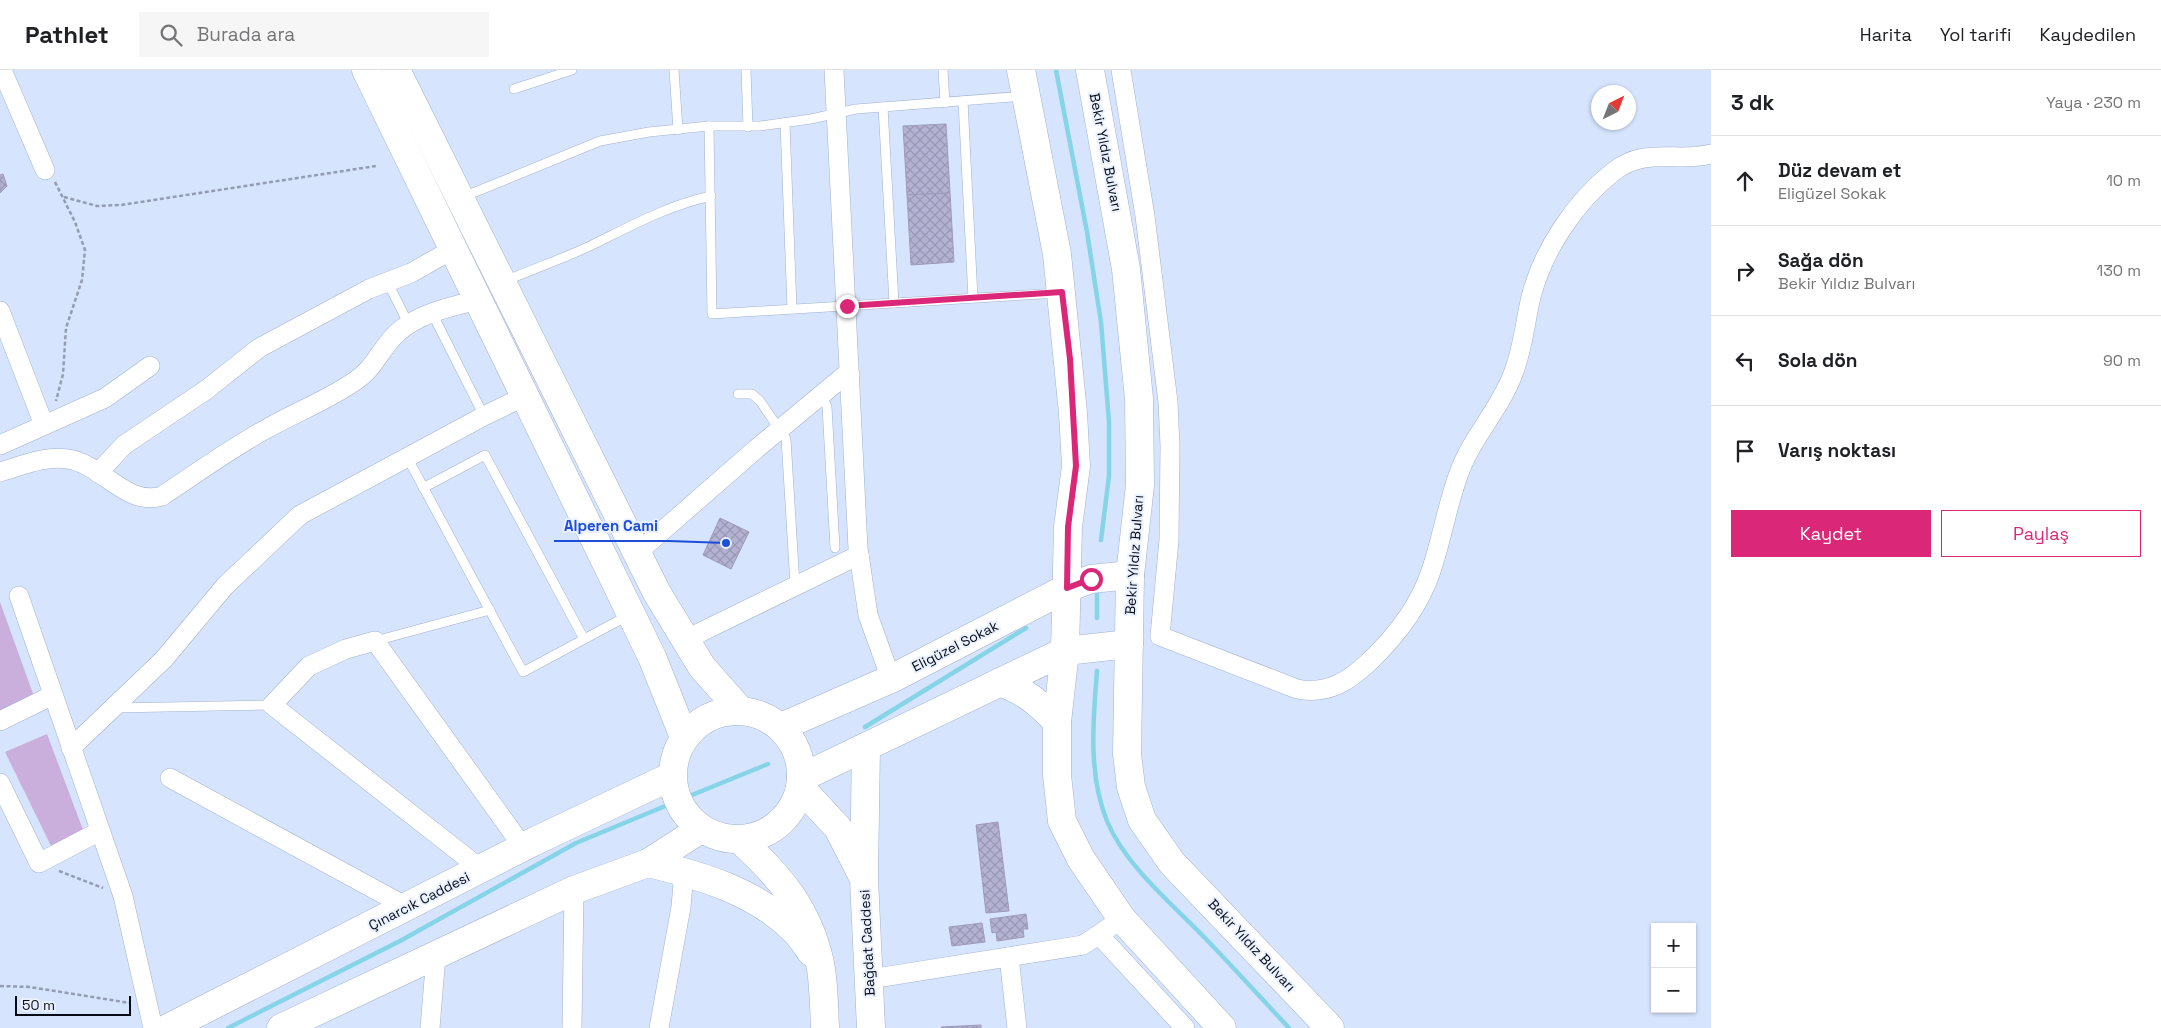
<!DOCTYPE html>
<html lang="tr">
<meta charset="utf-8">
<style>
:root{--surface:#fff;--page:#f6f6f6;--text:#202124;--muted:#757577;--line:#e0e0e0;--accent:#db2777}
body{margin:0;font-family:"Space Grotesk",sans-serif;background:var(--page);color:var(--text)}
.controls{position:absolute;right:15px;bottom:15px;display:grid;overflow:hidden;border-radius:0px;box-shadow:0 1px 4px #0004}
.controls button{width:45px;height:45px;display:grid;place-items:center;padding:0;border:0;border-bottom:1px solid var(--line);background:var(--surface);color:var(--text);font:25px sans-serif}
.compass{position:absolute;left:1591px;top:15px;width:45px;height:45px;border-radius:50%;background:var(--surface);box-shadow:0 1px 4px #0004;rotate:42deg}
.scale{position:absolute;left:15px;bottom:12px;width:116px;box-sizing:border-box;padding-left:5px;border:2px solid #070b15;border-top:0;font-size:14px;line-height:18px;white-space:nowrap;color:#070b15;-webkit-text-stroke:4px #eaf1fe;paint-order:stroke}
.stop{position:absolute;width:15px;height:15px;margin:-11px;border:4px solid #db2777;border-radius:50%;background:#fff}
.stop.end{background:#db2777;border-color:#fff;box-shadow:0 1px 5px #0008}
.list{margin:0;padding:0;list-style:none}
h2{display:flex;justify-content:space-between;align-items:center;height:65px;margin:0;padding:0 20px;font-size:21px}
h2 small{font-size:16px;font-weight:400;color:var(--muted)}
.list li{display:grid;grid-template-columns:32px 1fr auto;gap:15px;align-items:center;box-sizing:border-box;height:90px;padding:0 20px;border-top:1px solid var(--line)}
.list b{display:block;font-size:19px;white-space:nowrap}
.list p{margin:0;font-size:16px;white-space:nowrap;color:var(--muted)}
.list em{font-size:16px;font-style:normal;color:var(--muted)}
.actions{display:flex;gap:10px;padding:15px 20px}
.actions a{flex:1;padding:11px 0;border:1px solid var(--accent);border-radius:0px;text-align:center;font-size:18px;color:var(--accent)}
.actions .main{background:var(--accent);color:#fff}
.icon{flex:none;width:28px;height:28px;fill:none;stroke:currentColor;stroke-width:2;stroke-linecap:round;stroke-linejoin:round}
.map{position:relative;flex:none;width:1711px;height:958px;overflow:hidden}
header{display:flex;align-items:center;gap:30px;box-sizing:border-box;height:70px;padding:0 25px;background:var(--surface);border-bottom:1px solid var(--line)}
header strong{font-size:24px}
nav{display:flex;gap:28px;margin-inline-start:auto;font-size:18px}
.search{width:350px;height:45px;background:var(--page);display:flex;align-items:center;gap:12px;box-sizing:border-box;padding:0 18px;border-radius:0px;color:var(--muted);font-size:19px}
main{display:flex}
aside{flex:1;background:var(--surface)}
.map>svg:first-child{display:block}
</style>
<header>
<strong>Pathlet</strong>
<div class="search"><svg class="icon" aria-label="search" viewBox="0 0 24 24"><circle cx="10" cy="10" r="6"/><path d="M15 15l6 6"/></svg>Burada ara</div>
<nav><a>Harita</a><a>Yol tarifi</a><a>Kaydedilen</a></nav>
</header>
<main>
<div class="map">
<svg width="1711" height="958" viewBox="0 0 1711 958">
<defs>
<pattern id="building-cross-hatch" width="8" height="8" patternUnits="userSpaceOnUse" patternTransform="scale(1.25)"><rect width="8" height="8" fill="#b4b2d3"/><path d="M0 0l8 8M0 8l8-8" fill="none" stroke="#9998b4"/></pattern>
</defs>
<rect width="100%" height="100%" fill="#d7e4fd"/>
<g fill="#caafdc">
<path d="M0,532L36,632L0,651Z"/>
<path d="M47,664L85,765L54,782L5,682Z"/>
</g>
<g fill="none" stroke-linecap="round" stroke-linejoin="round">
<g stroke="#86d4e7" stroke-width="4.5">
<path d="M1056,0L1087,162L1101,252L1109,352V406L1101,470"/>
<path d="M1097,548V517"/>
<path d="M1097,601C1093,650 1088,705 1107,751C1125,795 1171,833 1204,867C1233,897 1261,928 1289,958"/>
<path d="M865,657L1026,558"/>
<path d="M687,727L768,694"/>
<path d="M228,958L400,871L576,773L670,734"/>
</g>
</g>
<g fill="url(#building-cross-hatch)" stroke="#9d9bbb">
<path d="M946,54L950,123L907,125L903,56Z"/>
<path d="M3,104L7,116L0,123V105Z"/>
<path d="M950,123L954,192L911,195L907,125Z"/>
<path d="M720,448L749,462L731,499L703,485Z"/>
<path d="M998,752L1009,841L986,843L976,755Z"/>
<path d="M1026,844L1028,859H1023L1024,867L997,871L996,862L992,863L990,849Z"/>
<path d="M982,853L985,872L952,876L949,857Z"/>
<path d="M981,955V958H942L941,957Z"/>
</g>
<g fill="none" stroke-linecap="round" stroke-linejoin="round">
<defs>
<g id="lane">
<path d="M674,0L678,60"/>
<path d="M746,0L748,57"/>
<path d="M943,0L945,33"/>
<path d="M514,19L572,0"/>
<path d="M963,31L973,228"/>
<path d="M883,37L894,233"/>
<path d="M785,53L792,239"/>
<path d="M709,56L712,244L1059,223"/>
<path d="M463,127L600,71L649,62L709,56H760L811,49L856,39L1023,26"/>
<path d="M505,211C533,199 562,189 590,176C631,156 666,136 711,126"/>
<path d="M388,213L409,255"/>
<path d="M432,243L484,346"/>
<path d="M738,324H752L760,331L786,369L795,515"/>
<path d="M822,325L827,337L835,478"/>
<path d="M407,387L523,602L629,545"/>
<path d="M423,418L485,385L584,569"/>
<path d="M375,571L490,540"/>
<path d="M115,638L272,635"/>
</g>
<g id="street">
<path d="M2,0L45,100"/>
<path d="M834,0L858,478L868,545L891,609"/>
<path d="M1121,0L1145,146L1168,332L1170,376L1169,470L1160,566L1297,619C1328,625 1349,611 1370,591C1397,565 1419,537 1431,501C1442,469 1447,435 1459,403C1472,367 1500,339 1513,304C1523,279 1525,252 1531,227C1543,180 1575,132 1613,102C1646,76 1676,93 1711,84"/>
<path d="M0,241L44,355"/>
<path d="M0,375L105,328L150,296"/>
<path d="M0,402C21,396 46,385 68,389C102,394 126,437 162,426C197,403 231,378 268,358C296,342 328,330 355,311C374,299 381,278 397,263C419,243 450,237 478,230"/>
<path d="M98,403L124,375L206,320L259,278L369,219L411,203L453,179"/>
<path d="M637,483L756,379L844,306L850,305"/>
<path d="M19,526L123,826L153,958"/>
<path d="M686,571L701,562L859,485"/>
<path d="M0,651L53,625"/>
<path d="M71,678L164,589L225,516L300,445L484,346L525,326"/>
<path d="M170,708L407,837"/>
<path d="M0,713L39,793L100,761"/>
<path d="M481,799L272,635L309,596L346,579L375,571L523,777"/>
<path d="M1100,866L1185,958"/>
<path d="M1009,887L1017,958"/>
<path d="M870,909L1083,875L1122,849"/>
<path d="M430,958L436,885"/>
<path d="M572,958L574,820"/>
<path d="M659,958L681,837L684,801"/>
</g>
<g id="primary">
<path d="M366,0L652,587L684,667"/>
<path d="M396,0L657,523L702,597L740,640"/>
<path d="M1021,0L1057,184L1073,343L1076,396L1068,457L1065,581L1057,652V705L1062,751L1081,789L1122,849L1222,958"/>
<path d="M1090,0L1126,199L1139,329L1140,415L1130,505L1127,684L1131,717L1142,750L1172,793L1330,958"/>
<path d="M1000,612C1026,622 1038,632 1057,652"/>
<circle cx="737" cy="705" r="64"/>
<path d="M781,657L891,609L1067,518L1091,509L1130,505"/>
<path d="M801,708L1065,581L1129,574"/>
<path d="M801,718L838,758L864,809L871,958"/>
<path d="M740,770C780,806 808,839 820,893C824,914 824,937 825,958"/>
<path d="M648,793C699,805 756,821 795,861C801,867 806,875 811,882"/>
<path d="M864,805L866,677"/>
<path d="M168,958L533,772L672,706"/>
<path d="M281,958L574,820L648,793L701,759"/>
</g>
</defs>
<use href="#lane" stroke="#a1b1cf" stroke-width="10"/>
<use href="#street" stroke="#a1b1cf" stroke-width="20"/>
<use href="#primary" stroke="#a1b1cf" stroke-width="29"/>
<g stroke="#939db1" stroke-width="2.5" stroke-dasharray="4 2.5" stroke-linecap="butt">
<path d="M55,112L75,152L85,180L82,210L66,258L63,304L56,331"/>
<path d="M64,127L97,136L121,135L376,96"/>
<path d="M59,801L103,818"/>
<path d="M0,916L30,917L130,933"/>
</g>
<use href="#lane" stroke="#fff" stroke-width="9"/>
<use href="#street" stroke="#fff" stroke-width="19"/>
<use href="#primary" stroke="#fff" stroke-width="28"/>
</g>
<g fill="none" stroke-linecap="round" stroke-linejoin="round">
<path stroke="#db2777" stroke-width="6" d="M847,236L1062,222L1070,289L1076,396L1068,457L1067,518L1091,509"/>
</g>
<g text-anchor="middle" stroke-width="4" stroke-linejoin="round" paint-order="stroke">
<g font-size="14" fill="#070b15" stroke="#eaf1fe">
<text transform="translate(1106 82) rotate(79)" y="5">Bekir Yıldız Bulvarı</text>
<text transform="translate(1134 485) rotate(-86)" y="5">Bekir Yıldız Bulvarı</text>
<text transform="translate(955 576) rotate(-27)" y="5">Eligüzel Sokak</text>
<text transform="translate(419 831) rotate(-27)" y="5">Çınarcık Caddesi</text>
<text transform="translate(867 873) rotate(-93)" y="5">Bağdat Caddesi</text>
<text transform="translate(1252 875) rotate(47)" y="5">Bekir Yıldız Bulvarı</text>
</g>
</g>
<path fill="none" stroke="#1d4ed8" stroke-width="2" d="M726 473L669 471H554"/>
<circle fill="#1d4ed8" stroke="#eaf1fe" stroke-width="2" cx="726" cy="473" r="5"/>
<g font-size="15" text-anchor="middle" font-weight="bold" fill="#1d4ed8" stroke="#eaf1fe" stroke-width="4" stroke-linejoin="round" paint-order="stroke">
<text x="611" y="461">Alperen Cami</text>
</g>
</svg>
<div class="controls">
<button>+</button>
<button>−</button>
</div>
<svg class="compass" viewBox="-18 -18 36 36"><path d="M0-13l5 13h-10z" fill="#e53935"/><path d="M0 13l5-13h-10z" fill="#757577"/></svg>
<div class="scale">50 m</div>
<div class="stop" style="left:1091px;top:509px"></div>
<div class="stop end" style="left:847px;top:236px"></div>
</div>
<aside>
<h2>3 dk<small>Yaya · 230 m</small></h2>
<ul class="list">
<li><svg class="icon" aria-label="ahead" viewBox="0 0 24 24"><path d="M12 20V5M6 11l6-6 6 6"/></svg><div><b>Düz devam et</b><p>Eligüzel Sokak</p></div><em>10 m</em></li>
<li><svg class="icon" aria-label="right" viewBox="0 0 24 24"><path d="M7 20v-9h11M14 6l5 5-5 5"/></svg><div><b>Sağa dön</b><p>Bekir Yıldız Bulvarı</p></div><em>130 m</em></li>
<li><svg class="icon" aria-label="left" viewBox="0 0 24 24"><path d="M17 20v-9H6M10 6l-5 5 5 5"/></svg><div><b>Sola dön</b></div><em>90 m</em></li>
<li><svg class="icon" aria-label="arrive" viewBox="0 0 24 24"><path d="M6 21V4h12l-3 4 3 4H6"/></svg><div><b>Varış noktası</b></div></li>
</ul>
<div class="actions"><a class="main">Kaydet</a><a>Paylaş</a></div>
</aside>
</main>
